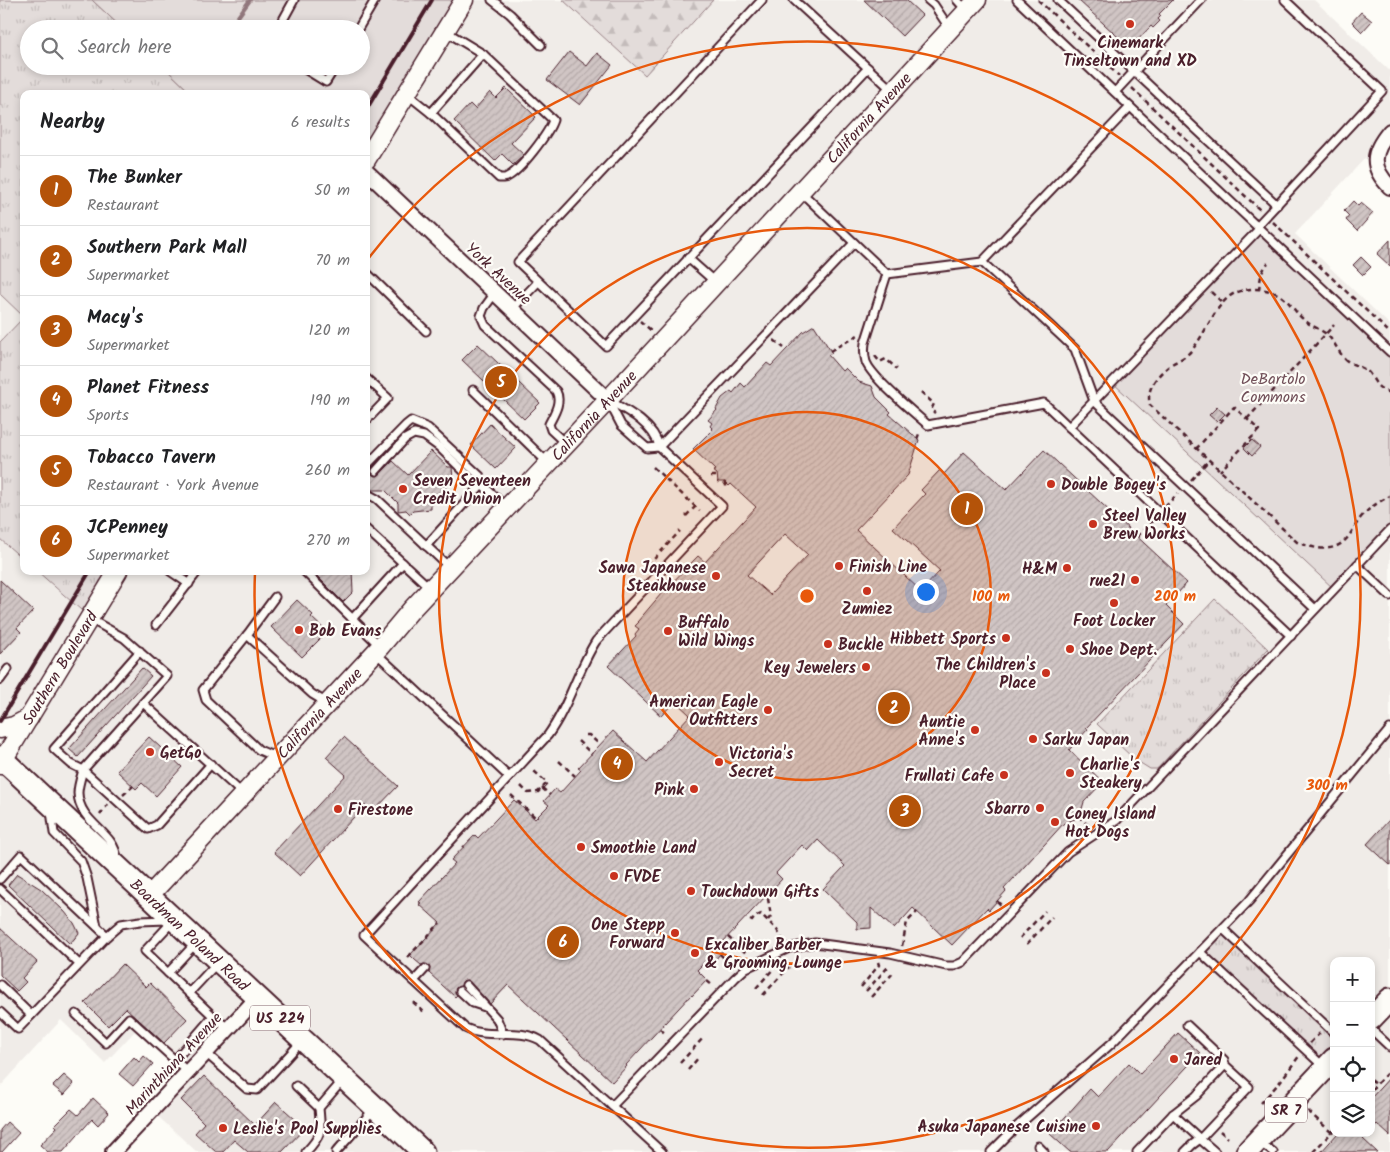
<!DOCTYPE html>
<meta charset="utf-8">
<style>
:root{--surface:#fff;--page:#f6f6f6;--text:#202124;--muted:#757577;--line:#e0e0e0;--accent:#b45309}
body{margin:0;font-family:Kalam,sans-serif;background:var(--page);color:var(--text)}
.controls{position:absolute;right:15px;bottom:15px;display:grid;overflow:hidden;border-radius:10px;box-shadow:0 2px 8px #0003}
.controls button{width:45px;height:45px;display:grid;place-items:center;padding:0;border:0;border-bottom:1px solid var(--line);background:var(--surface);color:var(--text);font:25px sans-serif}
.you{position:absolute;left:925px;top:591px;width:18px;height:18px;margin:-12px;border:4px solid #fff;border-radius:50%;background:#1a73e8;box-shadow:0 0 0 8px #1a73e833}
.badge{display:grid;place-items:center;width:32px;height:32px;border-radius:50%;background:var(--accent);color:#fff;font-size:16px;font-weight:700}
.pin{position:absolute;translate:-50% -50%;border:2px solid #fff;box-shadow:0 1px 5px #0006}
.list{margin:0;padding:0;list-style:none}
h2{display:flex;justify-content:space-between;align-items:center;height:65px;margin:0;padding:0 20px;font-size:21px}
h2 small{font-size:16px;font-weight:400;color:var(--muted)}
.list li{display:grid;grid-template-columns:32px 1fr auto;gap:15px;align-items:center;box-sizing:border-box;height:70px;padding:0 20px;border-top:1px solid var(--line)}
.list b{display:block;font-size:19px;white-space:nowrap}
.list p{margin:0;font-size:16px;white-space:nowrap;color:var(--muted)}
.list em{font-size:16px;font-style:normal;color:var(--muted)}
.icon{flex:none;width:28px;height:28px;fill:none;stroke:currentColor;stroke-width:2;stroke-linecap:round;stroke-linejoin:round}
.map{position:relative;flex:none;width:1390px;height:1152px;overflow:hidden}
.search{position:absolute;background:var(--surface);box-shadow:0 2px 8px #0003;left:20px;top:20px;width:350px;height:55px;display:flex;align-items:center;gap:12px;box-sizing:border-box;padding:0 18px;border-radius:28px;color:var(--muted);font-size:19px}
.panel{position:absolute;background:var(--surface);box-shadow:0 2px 8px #0003;left:20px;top:90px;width:350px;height:485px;border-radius:10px}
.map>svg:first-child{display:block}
</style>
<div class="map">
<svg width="1390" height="1152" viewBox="0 0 1390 1152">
<defs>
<pattern id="grass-tufts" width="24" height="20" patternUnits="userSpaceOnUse" patternTransform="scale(1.25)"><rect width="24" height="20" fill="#e3dcda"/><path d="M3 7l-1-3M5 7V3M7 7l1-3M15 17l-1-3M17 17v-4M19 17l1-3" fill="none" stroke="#c4bcbb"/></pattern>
<pattern id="forest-firs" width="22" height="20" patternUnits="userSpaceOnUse" patternTransform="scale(1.25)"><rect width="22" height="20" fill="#e3dcda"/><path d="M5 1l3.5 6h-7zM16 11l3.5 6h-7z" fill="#c4bcbb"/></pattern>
<pattern id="building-hatch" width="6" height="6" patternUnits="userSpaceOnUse" patternTransform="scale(1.25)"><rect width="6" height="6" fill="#d0c5c4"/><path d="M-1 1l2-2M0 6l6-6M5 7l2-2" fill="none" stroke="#b4a9a9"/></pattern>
</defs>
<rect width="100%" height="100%" fill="#fdfcf7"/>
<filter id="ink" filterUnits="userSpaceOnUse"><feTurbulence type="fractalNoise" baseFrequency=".02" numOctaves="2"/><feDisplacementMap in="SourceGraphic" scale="10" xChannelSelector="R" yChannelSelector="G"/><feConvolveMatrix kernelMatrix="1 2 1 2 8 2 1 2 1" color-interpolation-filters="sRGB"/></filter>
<g filter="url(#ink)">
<g fill="#f0ece8" fill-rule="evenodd">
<path d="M464,0H563L645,75L713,0H1314L1390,71V131L1295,234L1390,325V1152H197L152,1111L184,1076L135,1031L105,1063L61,1020L0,1087V539L24,560V571H37L89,618L118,571H366V160ZM1334,961H1371V1133H1334Z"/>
<path d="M0,294L24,317L0,342Z"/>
</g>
<g fill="url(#grass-tufts)" stroke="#967e82">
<path d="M0,0H92L123,29H29V66H163L192,94H24V317L0,294Z"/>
<path d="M24,317V560L0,539V342Z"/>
<path d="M37,571H118L90,618Z"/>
<path d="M1215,599L1268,649L1157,769H1150L1134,759L1097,724Z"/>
<path d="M1223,929L1334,1033V1059L1325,1068L1200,952Z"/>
</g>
<path fill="url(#forest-firs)" stroke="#967e82" d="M563,0H713L645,75Z"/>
<g fill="#e3dcda" stroke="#967e82">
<path d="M92,0H464L366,160V94H192L163,66H361V29H123Z"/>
<path d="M1259,229L1390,352V530L1334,589L1112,382Z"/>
</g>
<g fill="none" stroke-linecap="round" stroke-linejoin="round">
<path stroke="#91777b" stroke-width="4" d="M229,29L250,0"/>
</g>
<g fill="url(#building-hatch)" stroke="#4a1f2b" fill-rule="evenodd">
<path d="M864,0H906L922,15L902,36Z"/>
<path d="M1078,0H1173L1159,14L1161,16L1158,19L1160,21L1153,28L1151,26L1130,48Z"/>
<path d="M1361,12L1372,21L1362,32L1352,22Z"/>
<path d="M569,52L587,66L597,53L612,65L580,105L547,80Z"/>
<path d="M506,88L536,117L511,143L524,155L513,165L502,154L495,161L454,121L470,104L475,109L490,92L496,98Z"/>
<path d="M1353,201L1358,206L1361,203L1373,213L1357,231L1346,220L1349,216L1344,211Z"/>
<path d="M1390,240V266L1377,254Z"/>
<path d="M1361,257L1371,267L1363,275L1353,265Z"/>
<path d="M814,325L832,353L828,355L842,371L845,368L859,382L872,386L876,397L891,412L889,414L919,440L908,475L856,530L921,591L940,571L893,528L925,494L921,490L940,470L944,474L964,452L1006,490L1044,450L1187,583L1166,606L1184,624L1086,728L1088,729L1069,750L1103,782L1084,802L1081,812L1075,819L1064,823L1004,889L1006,891L989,910L987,908L952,945L913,908L894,929L871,908V928L857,929V922L823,889L845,866L818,840L808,851L802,845L776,873L782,879L721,944L725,948L715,960L711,956L697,970L707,980L692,996L691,995L626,1065L627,1066L612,1082L508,985L490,1004L467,980L463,981L461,986L456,988L455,992L457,995L455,997L429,973L430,968L428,965L424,964L421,965L415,960L410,955L440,923L419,904L421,903L419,902L455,863L451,860L475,835L478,838L514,800L535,819L549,805L544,801L555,789L560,793L581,770L578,768L613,731L647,762L690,715L675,701L661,716L608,666L636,636L635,634L639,629L635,626L639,622L638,621L661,594L698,556L705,562L756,507L731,484L729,486L725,482H718L717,474L713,471L715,470L693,449L713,429L710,426L712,423L708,420L717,410L716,409L722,398L731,391L733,393L741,383L745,387L767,363L771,366L803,332ZM785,534L808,555L770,595L747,575Z"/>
<path d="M478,344L540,403L524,419L462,360Z"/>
<path d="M1217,407L1225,414L1217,422L1209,415Z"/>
<path d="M490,424L516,448L496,469L471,445Z"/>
<path d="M1252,440L1260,447L1252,456L1244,448Z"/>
<path d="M431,451L448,467H452L453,479L431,503V509L413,511L410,514L406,510L398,511V503L385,490H372L367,488L366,472L371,471L373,475L378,476L393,461L408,475Z"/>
<path d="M312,571H352L353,592L343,602Z"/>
<path d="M0,580L33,611L17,628L21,632L0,654Z"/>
<path d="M297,600L313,615L311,617L327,632L302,657L271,627Z"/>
<path d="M142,668L151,676L78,757L69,749Z"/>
<path d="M149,737L182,767L156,796L142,783L136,789L117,771Z"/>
<path d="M344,737L398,786L373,812L365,805L300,876L274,852L346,775L326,757Z"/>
<path d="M1390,819V865L1367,844Z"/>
<path d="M17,874L41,889L64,911L74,923L79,933L70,944L8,885Z"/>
<path d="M0,928L37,962L22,978L26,982L17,991L0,975Z"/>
<path d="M122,964L146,987L150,983L187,1019L164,1043L126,1008L108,1026L85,1003Z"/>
<path d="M1178,1033L1200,1053L1108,1152H1070L1050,1134L1090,1089L1098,1097L1129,1063L1140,1074Z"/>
<path d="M144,1056L153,1064L133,1086L119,1074L134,1057L139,1062Z"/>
<path d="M64,1075L74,1084L64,1095L53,1086Z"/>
<path d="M204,1076L255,1125L276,1102L305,1128L282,1152H248L234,1140L223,1152H216L195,1133L204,1123L181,1100Z"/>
<path d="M1390,1077V1136L1377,1124L1371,1130V1098Z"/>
<path d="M93,1098L109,1113L98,1125L92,1119L63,1152H48L40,1145L57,1127L55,1125L71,1109L78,1115Z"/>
<path d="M7,1122L19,1133L2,1152H0V1130Z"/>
<path d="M1338,1133H1369L1363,1139L1377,1152H1321Z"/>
</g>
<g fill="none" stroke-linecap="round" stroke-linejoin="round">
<defs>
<g id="service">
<path d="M492,0L510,14L541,45"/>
<path d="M762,0L518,262L606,346L868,68"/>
<path d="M794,0L893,91"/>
<path d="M928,0L934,5L950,29"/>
<path d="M957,0L967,11"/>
<path d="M1017,0L1390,352"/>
<path d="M1058,0L1277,205"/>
<path d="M278,29L294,0"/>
<path d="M358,29L375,0"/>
<path d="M300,66L326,82L336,66"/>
<path d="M1115,92L1201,0"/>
<path d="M407,94L432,114L499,178C501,178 506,178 507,177C520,171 549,133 553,120L483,54"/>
<path d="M431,113L483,54L445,31"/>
<path d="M801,192L887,274"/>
<path d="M1257,226L1382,91L1285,0"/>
<path d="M1259,229L1094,401L1315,609"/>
<path d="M688,258L716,283"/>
<path d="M982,262L1075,349L1094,401L1069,427L1291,636"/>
<path d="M366,272L426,331"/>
<path d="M887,274L865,343C864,350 864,355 866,362C872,378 913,412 928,425L1044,403L1069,427"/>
<path d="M887,274L982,262L1130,107"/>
<path d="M495,293L484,308L481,316L485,325L556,391C562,402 554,414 549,424L551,430L566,444"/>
<path d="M512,309L538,282"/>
<path d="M366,378L388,398L366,421"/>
<path d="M473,390L548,463"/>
<path d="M608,400C626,410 655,425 659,447L722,506L596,641C577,671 569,706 548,735L364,935L465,1028C489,1040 516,1027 540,1040L662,1152"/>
<path d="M608,400L621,425L647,448L659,447L854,243"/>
<path d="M366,466L406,425L411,421L428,428L480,476L482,484"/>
<path d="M376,471L405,439L414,434L424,436L439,447L475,482L482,484L506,508"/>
<path d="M366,493L377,499L450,568"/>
<path d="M366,529L430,588"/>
<path d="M426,546L482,484"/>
<path d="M1357,565L1390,596"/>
<path d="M170,571L189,584"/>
<path d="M304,571L380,646"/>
<path d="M90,619L124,638L167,676L143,703"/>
<path d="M352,619L403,563"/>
<path d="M156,625L198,571"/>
<path d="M247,635L275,597"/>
<path d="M376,653L509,777"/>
<path d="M0,680L8,669"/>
<path d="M275,757L259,750L241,733L206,700L203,690L247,635L312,694L327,703"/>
<path d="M211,764L157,825L148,829L83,770L143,703L243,794"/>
<path d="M51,811L54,833L81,861L87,878L97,926"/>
<path d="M117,859C115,831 79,824 78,793C78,786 81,777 83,770L71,764L54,749L140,651"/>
<path d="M0,879L21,855L107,936L18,1029L0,1012"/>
<path d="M0,889L79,964"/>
<path d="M172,922L145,951L213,1016L175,1060"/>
<path d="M1223,929L1334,1033"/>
<path d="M107,936L121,924L140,921L167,920"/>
<path d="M1200,952L1324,1067"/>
<path d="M168,973L195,944"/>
<path d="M414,981L425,969"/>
<path d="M0,985L31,1015"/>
<path d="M466,985L497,1019L503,1034"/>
<path d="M460,991L473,1003L485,1007"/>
<path d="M189,993L218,962"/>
<path d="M76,1014L106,1043L129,1018L188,1072"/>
<path d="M213,1016L229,1029"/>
<path d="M1371,1029L1390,1047"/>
<path d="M206,1053L247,1089L257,1090L302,1041"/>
<path d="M296,1086L319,1108"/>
<path d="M612,1106L735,978L746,968L789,948L815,943L890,953L946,966H954L963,962L1068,852L1117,820L1390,530"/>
<path d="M1173,1114L1200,1139L1249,1087L1225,1065L1224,1060L1187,1025"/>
<path d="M1259,1142L1273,1152"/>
<path d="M1038,1146L1044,1152"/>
<path d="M306,1152C323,1134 321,1131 319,1108L343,1080"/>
<path d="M336,1152L374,1109"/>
<path d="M991,1152L1013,1130L1112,1043L1249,901L1390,729"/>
<path d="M1137,1152L1173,1114L1196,1096L1225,1065"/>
<path d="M1185,1152L1192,1145L1200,1139L1215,1152"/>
</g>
<g id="minor">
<path d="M1390,131C1372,152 1370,167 1390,187"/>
<path d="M366,171L608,400"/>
<path d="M113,1152L258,997"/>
</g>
<g id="tertiary">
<path d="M366,160L464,0"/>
<path d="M0,729L14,726L29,718"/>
<path id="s1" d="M0,765L118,571"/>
<path id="s2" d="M149,896L380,647L411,610L608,400L977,0"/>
</g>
<g id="primary">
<path id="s3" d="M0,757L423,1152"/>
<path d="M1371,1019L1390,999"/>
<path d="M1247,1152L1334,1059"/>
</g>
</defs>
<use href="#service" stroke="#4a1f2b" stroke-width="11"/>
<use href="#minor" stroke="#4a1f2b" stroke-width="18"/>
<use href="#tertiary" stroke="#4a1f2b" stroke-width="21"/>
<use href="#primary" stroke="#4a1f2b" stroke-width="25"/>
<g stroke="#4a1f2b" stroke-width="2.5" stroke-dasharray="5 4" stroke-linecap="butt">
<path d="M1038,0L1119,76"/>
<path d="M1132,88L1260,210"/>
<path d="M1273,222L1390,333"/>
<path d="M1259,290C1260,280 1261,271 1268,263"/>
<path d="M1211,292L1223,303"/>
<path d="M640,321L653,332"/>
<path d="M774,340L784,348"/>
<path d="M830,351L858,335"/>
<path d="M875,356L880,362L886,359L897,369"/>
<path d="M921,392L934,404L931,410L935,413"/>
<path d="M1390,393C1374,386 1378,385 1369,373C1363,366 1353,366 1346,360C1338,352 1334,340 1325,333C1318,328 1309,325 1303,319C1296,313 1292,305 1285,299C1273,288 1250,286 1235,293C1213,304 1205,339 1187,355C1181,360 1173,362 1168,367C1155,377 1146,390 1150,405L1297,542C1314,549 1335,554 1348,537C1352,532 1355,526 1359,520C1366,510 1378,502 1390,496"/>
<path d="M1247,419L1334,325"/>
<path d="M917,439L919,434L917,432"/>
<path d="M1196,449L1234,407L1259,430L1220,471"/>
<path d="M653,467L700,511"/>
<path d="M711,476H717"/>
<path d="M1191,480L1209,460"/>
<path d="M717,482H718"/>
<path d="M724,482L726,485V489"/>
<path d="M1165,507L1178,493"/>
<path d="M686,516L697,505"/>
<path d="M1137,537L1155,518"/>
<path d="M642,572L680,531"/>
<path d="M668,579L669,586"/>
<path d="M586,735H589L600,745"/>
<path d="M578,741L592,754"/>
<path d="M559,761L575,776"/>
<path d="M521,786L528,793L538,792L547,783L534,771"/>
<path d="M542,788L550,795"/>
<path d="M123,795L133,786"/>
<path d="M511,795L536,818"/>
<path d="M100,815L108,804"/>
<path d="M1078,816L1090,827"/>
<path d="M463,846L464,847"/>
<path d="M997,901L1003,907"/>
<path d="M750,920L752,921L755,917L761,914L777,930L782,939"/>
<path d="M768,920L771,916L768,899L774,892"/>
<path d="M728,937L747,954"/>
<path d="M1020,938L1045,911"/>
<path d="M1027,944L1052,917"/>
<path d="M902,946L907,922L917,912"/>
<path d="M720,954L731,965"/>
<path d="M408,957L440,923"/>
<path d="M707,981L712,985"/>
<path d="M861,987L879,965L878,962"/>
<path d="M756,988L777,965"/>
<path d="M866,991L889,966"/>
<path d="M763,995L789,967"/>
<path d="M871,997L895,971"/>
<path d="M413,1002L424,1012"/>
<path d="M660,1029L666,1034"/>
<path d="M1310,1043L1320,1033"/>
<path d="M680,1063L704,1037"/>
<path d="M688,1070L699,1057"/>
<path d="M1371,1080L1377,1085"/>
<path d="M1371,1090L1390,1070"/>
<path d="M1261,1103L1279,1083L1300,1055"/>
<path d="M1308,1111L1332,1133"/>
<path d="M1220,1131L1228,1138"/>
<path d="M1313,1152L1334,1130"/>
</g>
<use href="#service" stroke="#fdfcf7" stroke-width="7"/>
<use href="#minor" stroke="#fdfcf7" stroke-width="14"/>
<use href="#tertiary" stroke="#fdfcf7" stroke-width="18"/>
<use href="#primary" stroke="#fdfcf7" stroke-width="21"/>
<g stroke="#4a1f2b" stroke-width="4">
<path d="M366,110L432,0"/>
<path d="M0,721L90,571"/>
</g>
</g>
</g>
<circle cx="807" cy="596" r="184" fill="#e8590c" fill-opacity=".12"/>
<g fill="none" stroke="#e8590c" stroke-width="2.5">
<circle cx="807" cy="596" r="184"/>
<circle cx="807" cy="596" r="368"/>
<path d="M368 259A553 553 0 1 1 255 572"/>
</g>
<g fill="#c8321e" stroke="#fdfcf7" stroke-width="2">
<circle cx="1130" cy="24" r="5"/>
<circle cx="1051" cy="484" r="5"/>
<circle cx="403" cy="489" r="5"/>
<circle cx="1093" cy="524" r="5"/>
<circle cx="839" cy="566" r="5"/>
<circle cx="1067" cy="568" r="5"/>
<circle cx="716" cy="576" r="5"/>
<circle cx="1135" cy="580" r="5"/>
<circle cx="867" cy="591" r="5"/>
<circle cx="1114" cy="603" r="5"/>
<circle cx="299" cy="630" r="5"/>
<circle cx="668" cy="631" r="5"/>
<circle cx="1006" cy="638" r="5"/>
<circle cx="828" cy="644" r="5"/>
<circle cx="1070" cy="649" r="5"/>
<circle cx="866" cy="667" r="5"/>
<circle cx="1046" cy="673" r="5"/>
<circle cx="768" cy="710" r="5"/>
<circle cx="975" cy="730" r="5"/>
<circle cx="1033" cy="739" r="5"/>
<circle cx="150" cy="752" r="5"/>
<circle cx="719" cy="762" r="5"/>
<circle cx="1070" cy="773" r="5"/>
<circle cx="1004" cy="775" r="5"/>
<circle cx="694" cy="789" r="5"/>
<circle cx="1040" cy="808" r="5"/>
<circle cx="338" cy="809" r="5"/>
<circle cx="1055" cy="822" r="5"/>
<circle cx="581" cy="847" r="5"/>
<circle cx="614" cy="876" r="5"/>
<circle cx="691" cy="891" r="5"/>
<circle cx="675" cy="933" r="5"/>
<circle cx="695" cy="953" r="5"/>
<circle cx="1174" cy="1059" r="5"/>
<circle cx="1096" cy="1126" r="5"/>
<circle cx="223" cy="1128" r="5"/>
</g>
<g text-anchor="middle" stroke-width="4.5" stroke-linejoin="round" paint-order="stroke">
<g fill="#fdfcf7" stroke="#806168" stroke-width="1">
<rect x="250" y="1005.5" width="60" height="25" rx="4"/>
<rect x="1265" y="1097.5" width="42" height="25" rx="4"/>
</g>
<g font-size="15" font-weight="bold" fill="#4a1f2b">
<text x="280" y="1023">US 224</text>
<text x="1286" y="1115">SR 7</text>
</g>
<g font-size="16" font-weight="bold" fill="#4a1f2b" stroke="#fdfcf7" text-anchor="start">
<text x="1130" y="48" text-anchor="middle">Cinemark<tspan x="1130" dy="18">Tinseltown and XD</tspan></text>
<text x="413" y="486">Seven Seventeen<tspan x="413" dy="18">Credit Union</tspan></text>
<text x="1061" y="490">Double Bogey's</text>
<text x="1103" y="521">Steel Valley<tspan x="1103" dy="18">Brew Works</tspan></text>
<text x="849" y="572">Finish Line</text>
<text x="706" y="573" text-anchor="end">Sawa Japanese<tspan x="706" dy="18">Steakhouse</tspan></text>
<text x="1057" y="574" text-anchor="end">H&amp;M</text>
<text x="1125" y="586" text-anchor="end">rue21</text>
<text x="867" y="614" text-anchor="middle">Zumiez</text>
<text x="1114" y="626" text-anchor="middle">Foot Locker</text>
<text x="678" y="628">Buffalo<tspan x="678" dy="18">Wild Wings</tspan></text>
<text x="309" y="636">Bob Evans</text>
<text x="996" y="644" text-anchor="end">Hibbett Sports</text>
<text x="838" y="650">Buckle</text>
<text x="1080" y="655">Shoe Dept.</text>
<text x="1036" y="670" text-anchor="end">The Children's<tspan x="1036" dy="18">Place</tspan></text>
<text x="856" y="673" text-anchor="end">Key Jewelers</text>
<text x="758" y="707" text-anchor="end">American Eagle<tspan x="758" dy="18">Outfitters</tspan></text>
<text x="965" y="727" text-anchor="end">Auntie<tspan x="965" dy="18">Anne's</tspan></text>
<text x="1043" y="745">Sarku Japan</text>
<text x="160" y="758">GetGo</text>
<text x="729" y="759">Victoria's<tspan x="729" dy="18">Secret</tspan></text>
<text x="1080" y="770">Charlie's<tspan x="1080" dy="18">Steakery</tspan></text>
<text x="994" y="781" text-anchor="end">Frullati Cafe</text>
<text x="684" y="795" text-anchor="end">Pink</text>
<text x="1030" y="814" text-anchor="end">Sbarro</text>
<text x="348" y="815">Firestone</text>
<text x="1065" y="819">Coney Island<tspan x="1065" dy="18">Hot Dogs</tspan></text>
<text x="591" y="853">Smoothie Land</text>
<text x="624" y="882">FVDE</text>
<text x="701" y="897">Touchdown Gifts</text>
<text x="665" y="930" text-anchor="end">One Stepp<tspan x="665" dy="18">Forward</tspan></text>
<text x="705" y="950">Excaliber Barber<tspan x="705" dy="18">&amp; Grooming Lounge</tspan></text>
<text x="1184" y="1065">Jared</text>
<text x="1086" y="1132" text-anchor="end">Asuka Japanese Cuisine</text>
<text x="233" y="1134">Leslie's Pool Supplies</text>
</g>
<g font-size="16" fill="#4a1f2b" stroke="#fdfcf7">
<text dy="6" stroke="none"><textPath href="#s2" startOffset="1060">California Avenue</textPath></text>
<text transform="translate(499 273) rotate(43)" y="6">York Avenue</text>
<text dy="6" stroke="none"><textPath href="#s2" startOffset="655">California Avenue</textPath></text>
<text dy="6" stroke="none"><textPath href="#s1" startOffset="114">Southern Boulevard</textPath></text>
<text dy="6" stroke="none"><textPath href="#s2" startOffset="250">California Avenue</textPath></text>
<text dy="6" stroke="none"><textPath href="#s3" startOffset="260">Boardman Poland Road</textPath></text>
<text transform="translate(173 1063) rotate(-47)" y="6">Marinthiana Avenue</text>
</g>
<g font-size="16" fill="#704e57" stroke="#fdfcf7">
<text x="1273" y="384">DeBartolo<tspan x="1273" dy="18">Commons</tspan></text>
</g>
</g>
<circle cx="807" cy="596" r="8" fill="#e8590c" stroke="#fdfcf7" stroke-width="2.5"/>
<g font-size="15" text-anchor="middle" font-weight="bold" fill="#e8590c" stroke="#fdfcf7" stroke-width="4.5" stroke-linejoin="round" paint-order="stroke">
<text x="991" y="601">100 m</text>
<text x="1175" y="601">200 m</text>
<text x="1327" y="790">300 m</text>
</g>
</svg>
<div class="controls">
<button>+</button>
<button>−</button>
<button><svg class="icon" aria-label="locate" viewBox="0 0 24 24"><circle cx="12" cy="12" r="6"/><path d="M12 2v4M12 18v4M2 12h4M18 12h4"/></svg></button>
<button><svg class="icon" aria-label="layers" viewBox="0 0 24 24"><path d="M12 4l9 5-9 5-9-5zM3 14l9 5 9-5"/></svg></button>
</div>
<div class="you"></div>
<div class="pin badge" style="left:967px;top:509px">1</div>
<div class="pin badge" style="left:894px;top:708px">2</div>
<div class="pin badge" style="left:905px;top:811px">3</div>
<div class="pin badge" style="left:617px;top:764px">4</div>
<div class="pin badge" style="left:501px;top:382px">5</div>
<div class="pin badge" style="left:563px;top:942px">6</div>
<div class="search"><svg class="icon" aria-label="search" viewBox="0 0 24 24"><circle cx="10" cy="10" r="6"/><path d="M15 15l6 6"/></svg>Search here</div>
<section class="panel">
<h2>Nearby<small>6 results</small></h2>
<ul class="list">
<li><span class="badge">1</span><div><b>The Bunker</b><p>Restaurant</p></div><em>50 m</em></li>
<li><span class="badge">2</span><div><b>Southern Park Mall</b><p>Supermarket</p></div><em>70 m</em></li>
<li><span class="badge">3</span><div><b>Macy's</b><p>Supermarket</p></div><em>120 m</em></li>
<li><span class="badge">4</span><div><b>Planet Fitness</b><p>Sports</p></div><em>190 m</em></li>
<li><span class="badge">5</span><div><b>Tobacco Tavern</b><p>Restaurant · York Avenue</p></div><em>260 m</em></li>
<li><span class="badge">6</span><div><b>JCPenney</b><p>Supermarket</p></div><em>270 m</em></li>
</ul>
</section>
</div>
